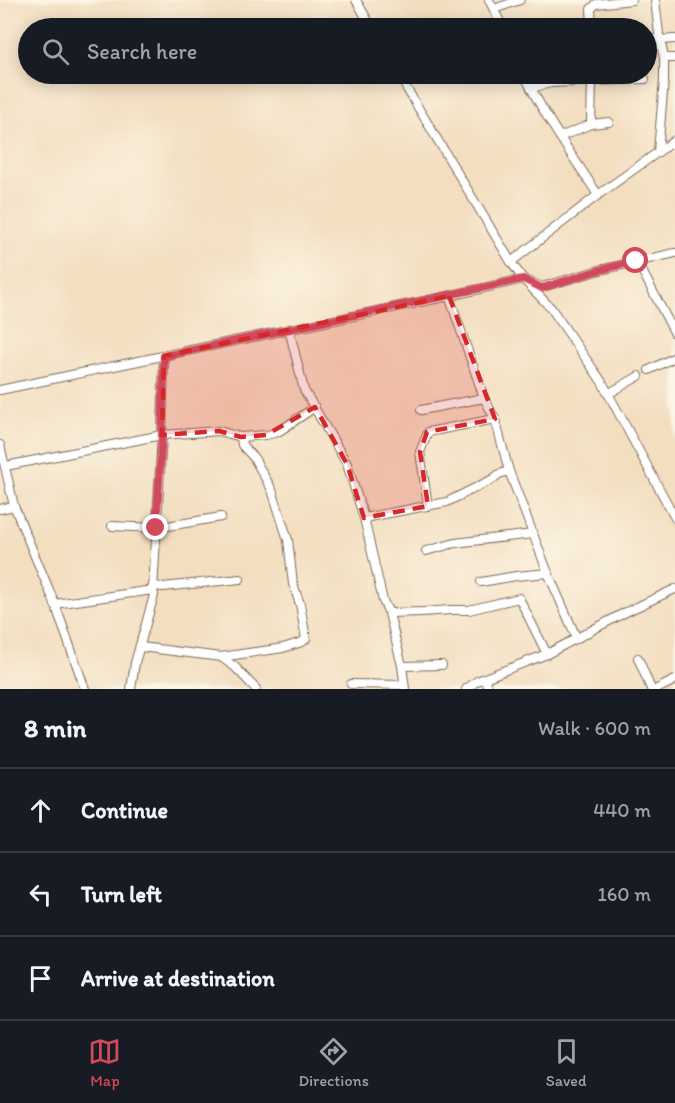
<!DOCTYPE html>
<meta charset="utf-8">
<style>
:root{--surface:#171b24;--page:#20242c;--text:#f1f3f6;--muted:#9ea1a6;--line:#363941;--accent:#d1495b}
body{margin:0;font-family:Itim,sans-serif;background:var(--page);color:var(--text)}
.stop{position:absolute;width:18px;height:18px;margin:-14px;border:4px solid #d1495b;border-radius:50%;background:#fff}
.stop.end{background:#d1495b;border-color:#fff;box-shadow:0 2px 6px #0008}
.list{margin:0;padding:0;list-style:none}
h2{display:flex;justify-content:space-between;align-items:center;height:78px;margin:0;padding:0 24px;font-size:26px}
h2 small{font-size:20px;font-weight:400;color:var(--muted)}
.list li{display:grid;grid-template-columns:39px 1fr auto;gap:18px;align-items:center;box-sizing:border-box;height:84px;padding:0 24px;border-top:2px solid var(--line)}
.list b{display:block;font-size:22px;white-space:nowrap}
.list em{font-size:20px;font-style:normal;color:var(--muted)}
.icon{flex:none;width:33px;height:33px;fill:none;stroke:currentColor;stroke-width:2;stroke-linecap:round;stroke-linejoin:round}
.map{position:relative;flex:none;width:675px;height:689px;overflow:hidden}
.search{position:absolute;background:var(--surface);box-shadow:0 3px 15px #0003;left:18px;right:18px;top:18px;height:66px;display:flex;align-items:center;gap:15px;box-sizing:border-box;padding:0 21px;border-radius:33px;color:var(--muted);font-size:22px}
.sheet{height:330px;background:var(--surface)}
nav{display:flex;justify-content:space-around;align-items:center;box-sizing:border-box;height:84px;border-top:2px solid var(--line);background:var(--surface);font-size:16px;color:var(--muted)}
nav a{display:grid;justify-items:center;gap:3px}
nav .on{color:var(--accent)}
.map>svg:first-child{display:block}
</style>
<div class="map">
<svg width="675" height="689" viewBox="0 0 675 689">
<rect width="100%" height="100%" fill="#fcf5e5"/>
<filter id="ink" filterUnits="userSpaceOnUse"><feTurbulence type="fractalNoise" baseFrequency=".0167" numOctaves="2"/><feDisplacementMap in="SourceGraphic" scale="12" xChannelSelector="R" yChannelSelector="G"/><feConvolveMatrix kernelMatrix="1 2 1 2 8 2 1 2 1" color-interpolation-filters="sRGB"/></filter>
<filter id="wash" filterUnits="userSpaceOnUse"><feTurbulence type="fractalNoise" baseFrequency=".008" numOctaves="4" result="noise"/><feDisplacementMap in="SourceGraphic" scale="24" xChannelSelector="R" yChannelSelector="G"/><feGaussianBlur stdDeviation="1.35" result="paint"/><feColorMatrix in="noise" values="0 0 0 0 0 0 0 0 0 0 0 0 0 0 0 0 0 1.4 0 .05"/><feComposite in="paint" operator="in"/></filter>
<g filter="url(#wash)">
<rect width="100%" height="100%" fill="#f3dec0"/>
</g>
<g filter="url(#ink)">
<g fill="none" stroke-linecap="round" stroke-linejoin="round">
<defs>
<g id="minor">
<path d="M356,0L372,28"/>
<path d="M489,0L503,28"/>
<path d="M655,0L659,34L664,58V80L658,152"/>
<path d="M494,9L520,0"/>
<path d="M568,28L592,26L591,9L596,4L632,0"/>
<path d="M660,40L675,39"/>
<path d="M664,58H675"/>
<path d="M398,74L511,262L523,279L551,308L602,382L675,518"/>
<path d="M524,74C544,116 572,155 598,195"/>
<path d="M531,88L551,83L645,79"/>
<path d="M591,124L609,122"/>
<path d="M560,137L591,124L592,81"/>
<path d="M637,261L675,334"/>
<path d="M511,262L598,195L675,140"/>
<path d="M449,296L484,398L495,419L509,471L548,573L577,639"/>
<path d="M289,329L304,390L347,464L364,518L383,601L389,613L402,666L405,689"/>
<path d="M649,370L675,357"/>
<path d="M0,390L449,296L523,279L542,287L600,270L675,253"/>
<path d="M608,394L639,376"/>
<path d="M421,410L484,398"/>
<path d="M0,445L14,506L55,604L85,689"/>
<path d="M6,466L162,435L219,431L241,437L266,435L278,432L315,407"/>
<path d="M428,506L420,452L428,432L495,419"/>
<path d="M0,509L14,506"/>
<path d="M364,518L447,502L493,479L499,474L509,471"/>
<path d="M112,526L156,528L221,517"/>
<path d="M426,551L455,543L533,534"/>
<path d="M481,582L516,576L548,573"/>
<path d="M153,586L163,587L240,579"/>
<path d="M55,604L153,590"/>
<path d="M389,613L422,612L451,610H469L519,598L547,654"/>
<path d="M141,647L221,657L283,648L302,642L306,639L300,604L293,584L288,540L272,490L254,458L242,445L241,437"/>
<path d="M221,657L235,667L256,689"/>
<path d="M638,658L651,689"/>
<path d="M402,666L442,665"/>
<path d="M484,678L489,689"/>
<path d="M351,684L404,685"/>
<path d="M131,689L135,663L154,595L153,590L162,435L164,356"/>
<path d="M466,689L477,681L547,654L626,612L675,589"/>
<path d="M657,689L675,680"/>
</g>
</defs>
<use href="#minor" stroke="#7b6957" stroke-width="10"/>
<use href="#minor" stroke="#fff" stroke-width="8"/>
</g>
</g>
<g fill="none" stroke-linecap="round" stroke-linejoin="round" filter="url(#ink)">
<path stroke="#d1495b" stroke-width="8" d="M156,528L162,435L164,356L523,279L542,288L600,270L636,261"/>
</g>
<path fill="#d62828" fill-opacity="0.2" stroke="#d62828" stroke-width="4.5" stroke-dasharray="12 8" stroke-linejoin="round" d="M449,296L495,419L427,432L420,452L428,506L364,518L347,464L315,407L266,435L241,437L219,431L162,435L164,356Z"/>
</svg>
<div class="stop" style="left:636px;top:261px"></div>
<div class="stop end" style="left:156px;top:528px"></div>
<div class="search"><svg class="icon" aria-label="search" viewBox="0 0 24 24"><circle cx="10" cy="10" r="6"/><path d="M15 15l6 6"/></svg>Search here</div>
</div>
<section class="sheet">
<h2>8 min<small>Walk · 600 m</small></h2>
<ul class="list">
<li><svg class="icon" aria-label="ahead" viewBox="0 0 24 24"><path d="M12 20V5M6 11l6-6 6 6"/></svg><div><b>Continue</b></div><em>440 m</em></li>
<li><svg class="icon" aria-label="left" viewBox="0 0 24 24"><path d="M17 20v-9H6M10 6l-5 5 5 5"/></svg><div><b>Turn left</b></div><em>160 m</em></li>
<li><svg class="icon" aria-label="arrive" viewBox="0 0 24 24"><path d="M6 21V4h12l-3 4 3 4H6"/></svg><div><b>Arrive at destination</b></div></li>
</ul>
</section>
<nav>
<a class="on"><svg class="icon" aria-label="map" viewBox="0 0 24 24"><path d="M3 6l6-2 6 2 6-2v14l-6 2-6-2-6 2zM9 4v14M15 6v14"/></svg>Map</a>
<a><svg class="icon" aria-label="directions" viewBox="0 0 24 24"><path d="M12 3l9 9-9 9-9-9zM9 14v-3h6M13 9l2 2-2 2"/></svg>Directions</a>
<a><svg class="icon" aria-label="saved" viewBox="0 0 24 24"><path d="M7 4h10v16l-5-4-5 4z"/></svg>Saved</a>
</nav>
